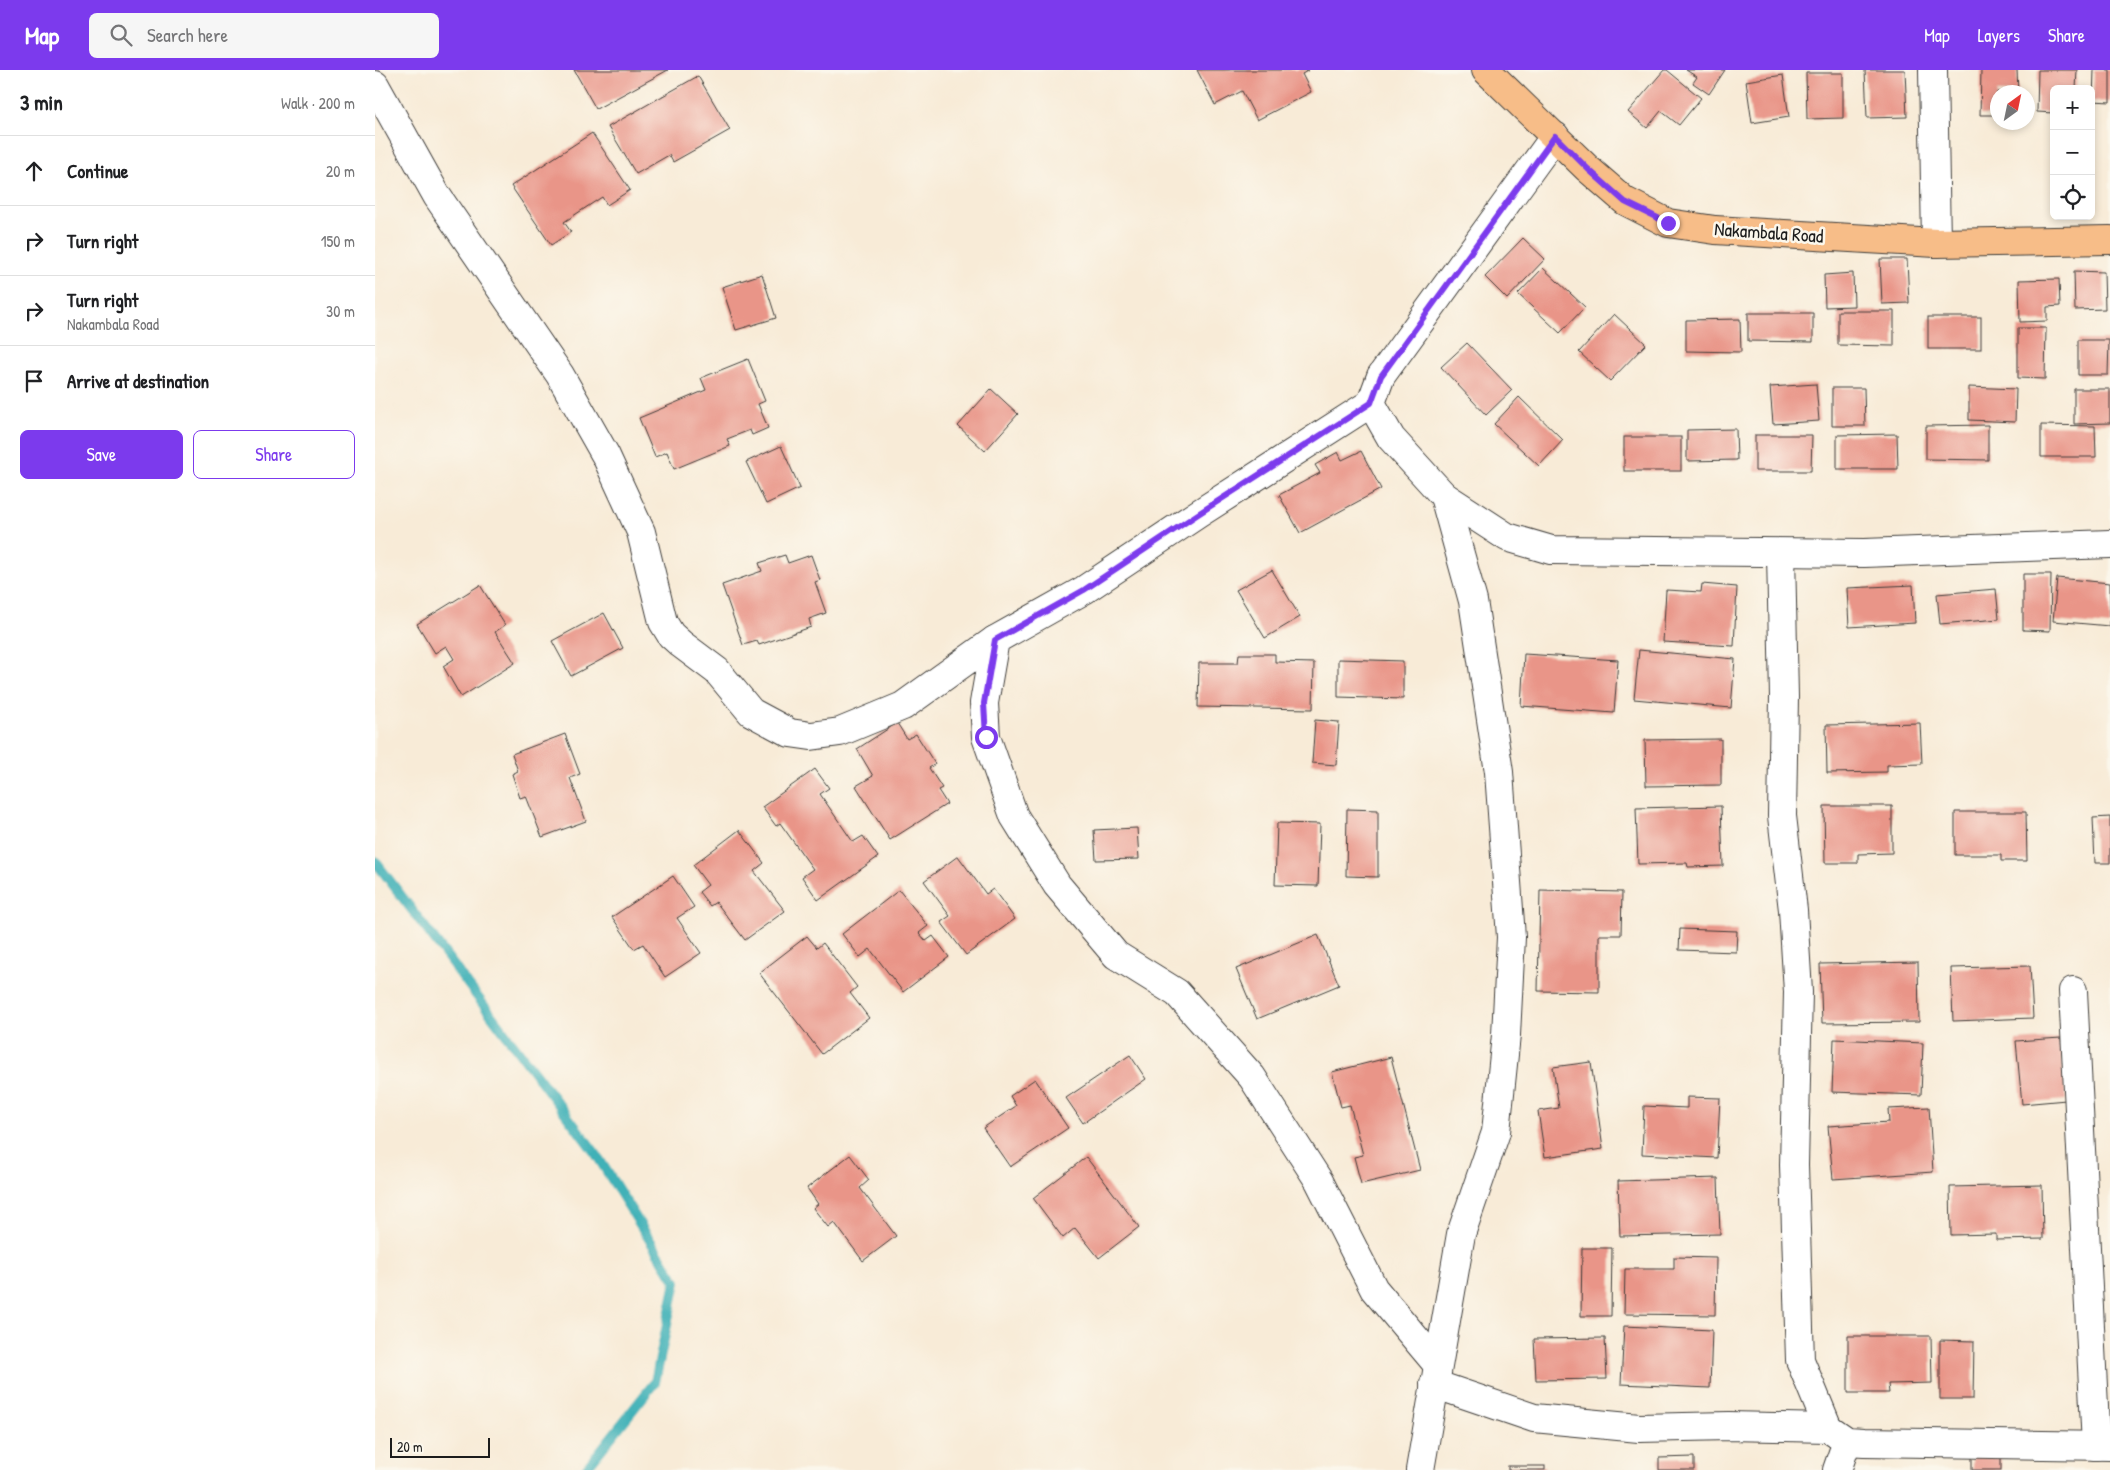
<!DOCTYPE html>
<meta charset="utf-8">
<style>
:root{--surface:#fff;--page:#f6f6f6;--text:#202124;--muted:#757577;--line:#e0e0e0;--accent:#7c3aed}
body{margin:0;font-family:"Patrick Hand",sans-serif;background:var(--page);color:var(--text)}
.controls{position:absolute;right:15px;top:15px;display:grid;overflow:hidden;border-radius:8px;box-shadow:0 2px 8px #0003}
.controls button{width:45px;height:45px;display:grid;place-items:center;padding:0;border:0;border-bottom:1px solid var(--line);background:var(--surface);color:var(--text);font:25px sans-serif}
.compass{position:absolute;left:1615px;top:15px;width:45px;height:45px;border-radius:50%;background:var(--surface);box-shadow:0 2px 8px #0003;rotate:33deg}
.scale{position:absolute;left:15px;bottom:12px;width:100px;box-sizing:border-box;padding-left:5px;border:2px solid #1c1c1c;border-top:0;font-size:14px;line-height:18px;white-space:nowrap;color:#1c1c1c;-webkit-text-stroke:4px #fbf7ec;paint-order:stroke}
.stop{position:absolute;width:15px;height:15px;margin:-11px;border:4px solid #7c3aed;border-radius:50%;background:#fff}
.stop.end{background:#7c3aed;border-color:#fff;box-shadow:0 1px 5px #0008}
.list{margin:0;padding:0;list-style:none}
h2{display:flex;justify-content:space-between;align-items:center;height:65px;margin:0;padding:0 20px;font-size:21px}
h2 small{font-size:16px;font-weight:400;color:var(--muted)}
.list li{display:grid;grid-template-columns:32px 1fr auto;gap:15px;align-items:center;box-sizing:border-box;height:70px;padding:0 20px;border-top:1px solid var(--line)}
.list b{display:block;font-size:19px;white-space:nowrap}
.list p{margin:0;font-size:16px;white-space:nowrap;color:var(--muted)}
.list em{font-size:16px;font-style:normal;color:var(--muted)}
.actions{display:flex;gap:10px;padding:15px 20px}
.actions a{flex:1;padding:11px 0;border:1px solid var(--accent);border-radius:8px;text-align:center;font-size:18px;color:var(--accent)}
.actions .main{background:var(--accent);color:#fff}
.icon{flex:none;width:28px;height:28px;fill:none;stroke:currentColor;stroke-width:2;stroke-linecap:round;stroke-linejoin:round}
.map{position:relative;flex:none;width:1735px;height:1400px;overflow:hidden}
header{display:flex;align-items:center;gap:30px;box-sizing:border-box;height:70px;padding:0 25px;background:var(--accent);color:#fff}
header strong{font-size:24px}
nav{display:flex;gap:28px;margin-inline-start:auto;font-size:18px}
.search{width:350px;height:45px;background:var(--page);display:flex;align-items:center;gap:12px;box-sizing:border-box;padding:0 18px;border-radius:8px;color:var(--muted);font-size:19px}
main{display:flex}
aside{flex:1;background:var(--surface)}
.map>svg:first-child{display:block}
</style>
<header>
<strong>Map</strong>
<div class="search"><svg class="icon" aria-label="search" viewBox="0 0 24 24"><circle cx="10" cy="10" r="6"/><path d="M15 15l6 6"/></svg>Search here</div>
<nav><a>Map</a><a>Layers</a><a>Share</a></nav>
</header>
<main>
<aside>
<h2>3 min<small>Walk · 200 m</small></h2>
<ul class="list">
<li><svg class="icon" aria-label="ahead" viewBox="0 0 24 24"><path d="M12 20V5M6 11l6-6 6 6"/></svg><div><b>Continue</b></div><em>20 m</em></li>
<li><svg class="icon" aria-label="right" viewBox="0 0 24 24"><path d="M7 20v-9h11M14 6l5 5-5 5"/></svg><div><b>Turn right</b></div><em>150 m</em></li>
<li><svg class="icon" aria-label="right" viewBox="0 0 24 24"><path d="M7 20v-9h11M14 6l5 5-5 5"/></svg><div><b>Turn right</b><p>Nakambala Road</p></div><em>30 m</em></li>
<li><svg class="icon" aria-label="arrive" viewBox="0 0 24 24"><path d="M6 21V4h12l-3 4 3 4H6"/></svg><div><b>Arrive at destination</b></div></li>
</ul>
<div class="actions"><a class="main">Save</a><a>Share</a></div>
</aside>
<div class="map">
<svg width="1735" height="1400" viewBox="0 0 1735 1400">
<rect width="100%" height="100%" fill="#fbf7ec"/>
<filter id="ink" filterUnits="userSpaceOnUse"><feTurbulence type="fractalNoise" baseFrequency=".02" numOctaves="2"/><feDisplacementMap in="SourceGraphic" scale="10" xChannelSelector="R" yChannelSelector="G"/><feConvolveMatrix kernelMatrix="1 2 1 2 8 2 1 2 1" color-interpolation-filters="sRGB"/></filter>
<filter id="wash" filterUnits="userSpaceOnUse"><feTurbulence type="fractalNoise" baseFrequency=".0096" numOctaves="4" result="noise"/><feDisplacementMap in="SourceGraphic" scale="20" xChannelSelector="R" yChannelSelector="G"/><feGaussianBlur stdDeviation="1.12" result="paint"/><feColorMatrix in="noise" values="0 0 0 0 0 0 0 0 0 0 0 0 0 0 0 0 0 1.4 0 .05"/><feComposite in="paint" operator="in"/></filter>
<g filter="url(#wash)">
<rect width="100%" height="100%" fill="#f8ebd7"/>
<g fill="none" stroke-linecap="round" stroke-linejoin="round">
<path stroke="#40b1b7" stroke-width="10" d="M0,791L221,1084L301,1212L280,1312L210,1400"/>
</g>
<g id="blocks">
<g fill="#e99588">
<path d="M199,0H293L221,39Z"/>
<path d="M822,0H934L927,4L936,22L882,50L867,21L840,35Z"/>
<path d="M1289,0H1292L1326,28L1304,55L1286,41L1272,58L1253,42Z"/>
<path d="M1311,0H1350L1334,24L1318,13L1322,7Z"/>
<path d="M1490,0H1530L1532,47L1492,48Z"/>
<path d="M1606,0H1642L1643,22H1622V45H1605Z"/>
<path d="M1663,0H1702L1701,19H1679V43L1662,42Z"/>
<path d="M1719,0H1735V32L1718,31Z"/>
<path d="M1431,3H1468V48L1432,49Z"/>
<path d="M1408,5L1414,47L1377,53L1371,11Z"/>
<path d="M323,6L355,60L298,92L294,85L261,104L233,57Z"/>
<path d="M217,63L255,120L232,135L227,127L189,152L196,162L176,175L136,116Z"/>
<path d="M1148,168L1170,189L1132,229L1110,207Z"/>
<path d="M1505,189H1532L1534,233L1507,234Z"/>
<path d="M1168,198L1210,237L1185,263L1143,224Z"/>
<path d="M1699,201L1729,202L1730,239L1700,240Z"/>
<path d="M1478,203L1479,236L1450,237L1449,205Z"/>
<path d="M387,204L401,248L361,260L347,217Z"/>
<path d="M1684,209L1685,236L1672,237V251L1645,252L1644,210Z"/>
<path d="M1463,241H1519V276L1463,275Z"/>
<path d="M1373,243H1438V272L1373,271Z"/>
<path d="M1239,244L1271,274L1235,311L1204,282Z"/>
<rect x="1553" y="247" width="53" height="32"/>
<path d="M1365,249L1366,282L1311,281V250Z"/>
<path d="M1643,258H1671L1670,309L1643,308Z"/>
<path d="M1703,270H1734L1733,305H1703Z"/>
<path d="M1092,273L1137,320L1111,345L1066,297Z"/>
<path d="M373,289L390,331L383,334L393,358L377,365L375,360L352,369L355,376L299,399L292,382L280,387L264,348L331,320L326,308Z"/>
<path d="M1441,314L1444,351L1398,354L1395,317Z"/>
<path d="M1594,317L1641,319L1640,352L1594,350Z"/>
<path d="M1457,318H1489L1490,356H1457Z"/>
<path d="M616,319L643,344L610,381L583,356Z"/>
<path d="M1699,319H1735V353L1699,354Z"/>
<path d="M1144,327L1188,370L1164,396L1119,354Z"/>
<path d="M1613,355V390L1551,389V356Z"/>
<path d="M1666,355L1720,356L1721,387H1666Z"/>
<path d="M1361,359L1362,390L1312,391V360Z"/>
<path d="M1522,364L1523,399H1462V365Z"/>
<path d="M1380,365H1437L1436,401H1380Z"/>
<rect x="1249" y="367" width="57" height="34"/>
<path d="M406,376L425,418L391,434L371,392Z"/>
<path d="M986,381L1006,419L925,463L904,425L945,403L940,395L963,382L967,390Z"/>
<path d="M410,485L413,493L436,485L445,510L440,512L451,543L434,549L436,557L384,575L382,571L368,575L347,515L387,501L384,493Z"/>
<path d="M897,500L925,547L890,568L861,520Z"/>
<path d="M1648,504H1676L1675,561L1648,560Z"/>
<path d="M1682,508L1735,513V556L1678,551Z"/>
<path d="M1327,514L1362,517L1359,576L1288,572L1291,520L1326,522Z"/>
<path d="M105,515L130,555L120,562L140,593L86,627L68,596L79,589L71,576L60,583L42,554Z"/>
<path d="M1538,515L1540,553L1474,557L1472,518Z"/>
<path d="M1621,519L1624,549L1565,554L1562,524Z"/>
<path d="M229,543L248,578L196,606L177,571Z"/>
<path d="M1264,580L1360,589L1356,638L1259,629Z"/>
<path d="M864,584H900V592L939,593L938,639L823,637L824,593H863Z"/>
<path d="M1149,584L1243,590L1239,643L1146,636Z"/>
<path d="M963,589L1028,591V629L963,627Z"/>
<path d="M940,650L964,652L961,695L937,693Z"/>
<path d="M522,653L532,669L541,664L560,694L554,698L567,718L563,720L572,734L515,770L481,716L498,706L482,679Z"/>
<path d="M1545,653L1547,694L1512,695V702L1452,703L1451,655Z"/>
<path d="M190,664L205,704L195,708L211,751L167,767L151,726L145,728L137,704L143,701L137,684Z"/>
<path d="M1346,669V715L1271,716L1270,670Z"/>
<path d="M440,699L454,718L445,724L478,772L488,766L503,787L443,830L427,807L438,799L405,753L401,756L387,737Z"/>
<path d="M1346,736L1348,796L1313,797L1312,793L1263,794L1261,738Z"/>
<path d="M1449,736H1517V783L1483,784V793H1450Z"/>
<path d="M972,739L1003,740V807L971,806Z"/>
<path d="M1580,742H1651L1652,791H1626V785H1580Z"/>
<path d="M1735,747V793H1720L1718,748Z"/>
<path d="M902,753L945,754L943,816L900,815Z"/>
<path d="M762,758L764,789L721,790L719,760Z"/>
<path d="M364,760L389,793L379,801L410,841L370,870L341,832L335,836L324,822L333,815L318,795Z"/>
<path d="M583,786L611,824L618,819L640,849L591,885L566,852L575,846L549,811Z"/>
<path d="M298,806L319,837L302,848L326,883L290,907L268,874L259,879L237,847Z"/>
<path d="M524,820L553,856L544,863L551,871L558,866L574,887L528,922L495,879L485,887L467,864Z"/>
<path d="M1165,820L1247,822L1246,865H1224V922L1163,921Z"/>
<path d="M1305,859L1362,861L1361,882L1304,880Z"/>
<path d="M943,865L964,915L882,949L861,899Z"/>
<path d="M432,866L442,878L448,873L482,917L475,923L494,948L447,984L384,903Z"/>
<path d="M1543,892L1544,952L1447,953L1445,894Z"/>
<path d="M1655,896L1658,948L1578,951L1576,898Z"/>
<path d="M1686,968L1691,1030L1647,1034L1641,971Z"/>
<path d="M1459,969L1548,973L1546,1025L1457,1022Z"/>
<path d="M755,985L771,1009L708,1053L691,1028Z"/>
<path d="M1016,987L1045,1100L986,1114L979,1087L988,1085L975,1035L966,1037L957,1002Z"/>
<path d="M1216,992L1228,1079L1170,1087L1163,1041L1184,1038L1178,997Z"/>
<path d="M660,1009L693,1058L635,1097L608,1058L641,1036L635,1026Z"/>
<path d="M1312,1027L1345,1028L1342,1088L1267,1084L1269,1036L1312,1038Z"/>
<path d="M1554,1037L1558,1102L1458,1109L1453,1056L1514,1052L1513,1039Z"/>
<path d="M475,1085L494,1110L485,1118L521,1166L488,1191L459,1152L453,1157L438,1138L443,1134L432,1118Z"/>
<path d="M711,1087L764,1157L724,1188L700,1158L688,1168L658,1128Z"/>
<path d="M1343,1108L1345,1164L1245,1166L1243,1111Z"/>
<path d="M1667,1115L1668,1169L1621,1170V1164L1576,1165L1575,1117Z"/>
<path d="M1207,1178H1237L1236,1246H1206Z"/>
<path d="M1299,1187L1341,1188L1340,1245L1249,1244L1250,1199H1299Z"/>
<path d="M1249,1256L1337,1260L1335,1318L1246,1314Z"/>
<path d="M1473,1266H1556L1557,1313L1513,1314L1514,1323H1473Z"/>
<path d="M1230,1268L1232,1309L1161,1310L1159,1269Z"/>
<path d="M1565,1270L1599,1271L1598,1329H1565Z"/>
<rect x="1597" y="1378" width="29" height="22"/>
<path d="M1319,1387V1400H1284V1388Z"/>
<rect x="1133" y="1396" width="37" height="4"/>
</g>
</g>
</g>
<g filter="url(#ink)">
<use href="#blocks" fill-opacity="0" stroke="#3d3b38" stroke-width="1"/>
<g fill="none" stroke-linecap="round" stroke-linejoin="round">
<defs>
<g id="minor">
<path d="M1558,0L1561,173"/>
<path d="M0,15L62,126L185,305L231,386L266,462L288,552L296,565L306,574L342,601L376,642L415,663L436,666L465,662L528,636L620,570"/>
<path d="M1180,66L1006,306L996,333L1016,368L1069,426L1132,467L1176,480L1489,483L1735,474"/>
<path d="M996,333L823,444L709,520L620,570L609,633L611,667L639,746L682,815L741,885L802,923L877,1007L944,1111L999,1219L1062,1294"/>
<path d="M1406,483L1409,627L1407,746L1418,840L1423,922L1419,1095L1425,1290L1453,1358"/>
<path d="M1698,921L1721,1376"/>
<path d="M1059,1314L1159,1348L1264,1358L1354,1356L1453,1358L1472,1371L1489,1372L1735,1376"/>
<path d="M1045,1400L1086,1164L1121,1062L1131,965L1136,867L1124,702L1098,531L1069,426"/>
<path d="M1462,1400L1472,1371"/>
</g>
<path id="major" d="M1111,0L1213,99L1250,131L1293,153L1340,160L1561,173L1735,170"/>
</defs>
<use href="#minor" stroke="#3d3b38" stroke-width="30"/>
<use href="#major" stroke="#3d3b38" stroke-width="30"/>
<use href="#minor" stroke="#fff" stroke-width="28"/>
<use href="#major" stroke="#f7bd88" stroke-width="28"/>
</g>
</g>
<g fill="none" stroke-linecap="round" stroke-linejoin="round" filter="url(#ink)">
<path stroke="#7c3aed" stroke-width="6" d="M611,667L609,633L620,570L709,520L823,444L996,333L1006,306L1180,66L1213,99L1250,132L1293,153"/>
</g>
<g text-anchor="middle" stroke-width="5" stroke-linejoin="round" paint-order="stroke">
<g font-size="19" fill="#1c1c1c" stroke="#fbf7ec">
<text transform="translate(1394 162) rotate(4)" y="7">Nakambala Road</text>
</g>
</g>
</svg>
<div class="controls">
<button>+</button>
<button>−</button>
<button><svg class="icon" aria-label="locate" viewBox="0 0 24 24"><circle cx="12" cy="12" r="6"/><path d="M12 2v4M12 18v4M2 12h4M18 12h4"/></svg></button>
</div>
<svg class="compass" viewBox="-18 -18 36 36"><path d="M0-13l5 13h-10z" fill="#e53935"/><path d="M0 13l5-13h-10z" fill="#757577"/></svg>
<div class="scale">20 m</div>
<div class="stop" style="left:611px;top:667px"></div>
<div class="stop end" style="left:1293px;top:153px"></div>
</div>
</main>
